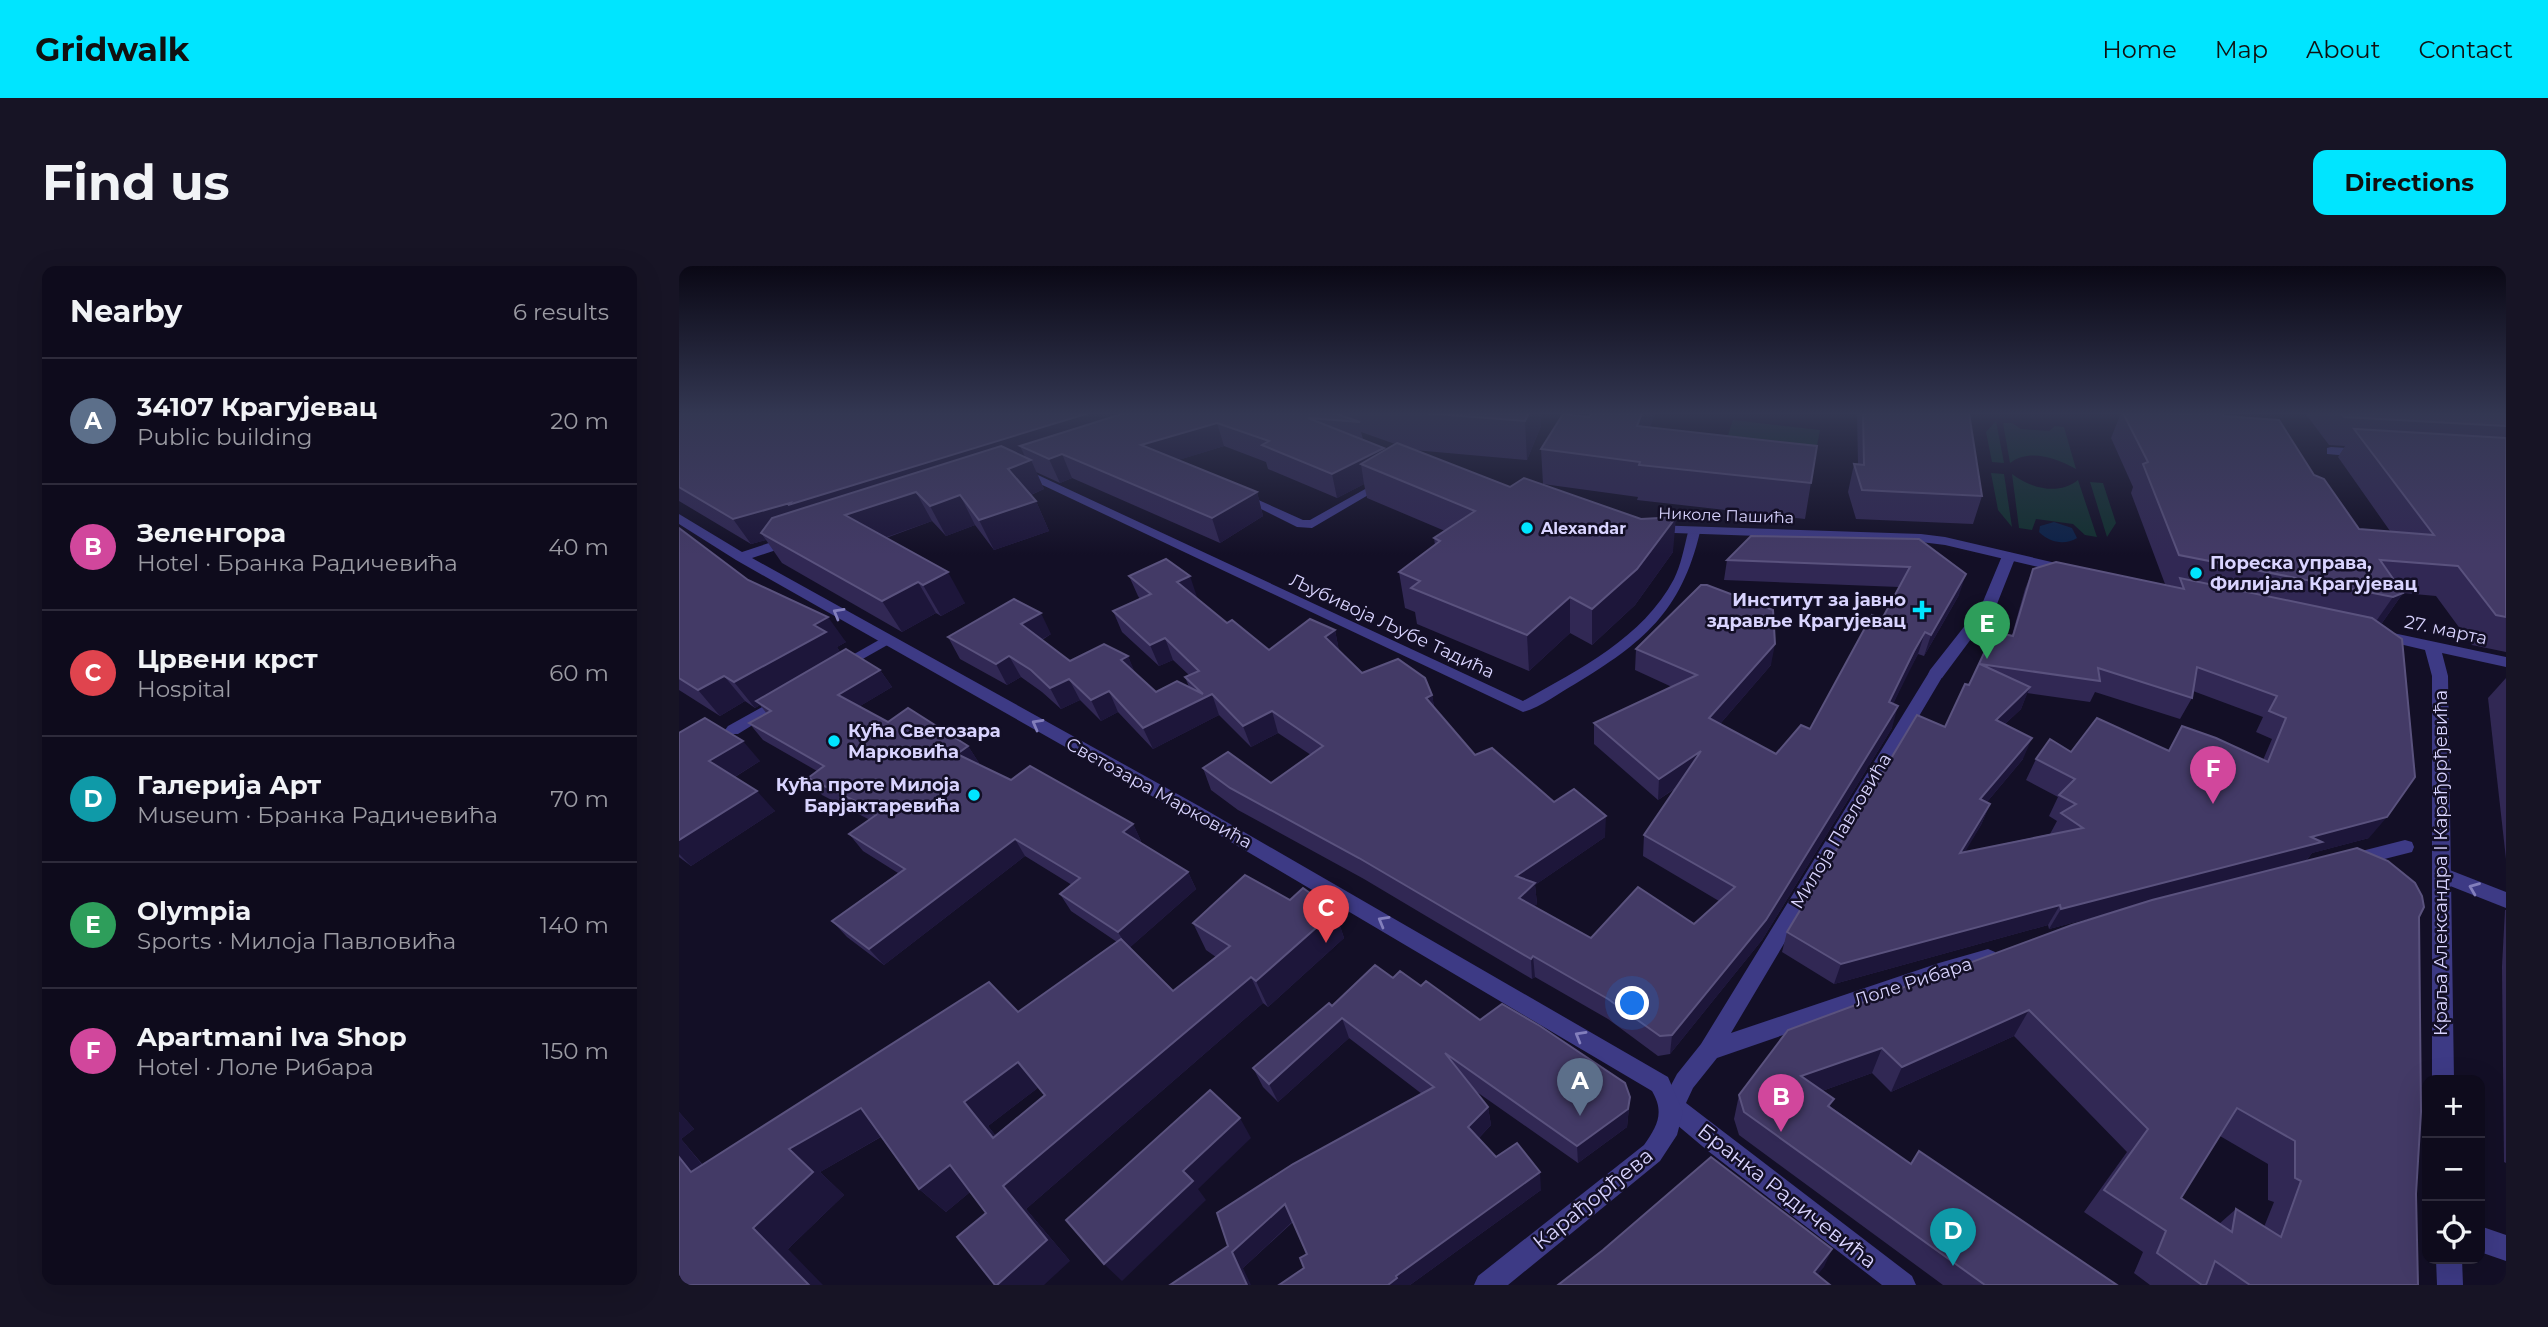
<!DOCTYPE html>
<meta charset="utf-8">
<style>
:root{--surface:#0e0b1c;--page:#171425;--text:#f1f3f6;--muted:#9b9ba3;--line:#2e2b3b;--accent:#00e5ff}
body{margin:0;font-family:Montserrat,sans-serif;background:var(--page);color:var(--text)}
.controls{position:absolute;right:21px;bottom:21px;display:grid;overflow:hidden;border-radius:14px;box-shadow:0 7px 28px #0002}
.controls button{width:63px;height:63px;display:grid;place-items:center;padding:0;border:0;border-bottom:2px solid var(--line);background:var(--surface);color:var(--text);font:35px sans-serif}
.you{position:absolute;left:954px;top:738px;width:24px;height:24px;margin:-18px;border:5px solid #fff;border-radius:50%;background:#1a73e8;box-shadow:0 0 0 10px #1a73e833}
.badge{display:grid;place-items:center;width:46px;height:46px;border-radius:50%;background:var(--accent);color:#fff;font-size:23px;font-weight:700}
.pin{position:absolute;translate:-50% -58px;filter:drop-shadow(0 2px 4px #0008)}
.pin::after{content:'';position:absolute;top:37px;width:24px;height:21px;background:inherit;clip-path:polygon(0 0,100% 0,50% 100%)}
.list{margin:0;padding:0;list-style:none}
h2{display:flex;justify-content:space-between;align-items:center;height:91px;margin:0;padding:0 28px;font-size:30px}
h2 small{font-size:23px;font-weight:400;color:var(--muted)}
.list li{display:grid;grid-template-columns:46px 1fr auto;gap:21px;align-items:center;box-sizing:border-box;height:126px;padding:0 28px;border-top:2px solid var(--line)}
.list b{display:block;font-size:26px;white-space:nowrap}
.list p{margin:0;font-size:23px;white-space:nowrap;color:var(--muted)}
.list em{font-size:23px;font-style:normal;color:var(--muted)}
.icon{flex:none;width:38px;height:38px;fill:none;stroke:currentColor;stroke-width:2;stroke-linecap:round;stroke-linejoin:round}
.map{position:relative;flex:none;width:1827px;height:1019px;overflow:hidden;border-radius:14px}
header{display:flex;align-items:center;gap:42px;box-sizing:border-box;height:98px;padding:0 35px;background:var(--accent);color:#111}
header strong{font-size:33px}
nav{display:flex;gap:38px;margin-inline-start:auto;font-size:24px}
.intro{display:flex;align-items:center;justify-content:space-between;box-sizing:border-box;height:168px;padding:0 42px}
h1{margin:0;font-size:49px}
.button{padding:18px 32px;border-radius:14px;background:var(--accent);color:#111;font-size:24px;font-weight:700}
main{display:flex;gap:42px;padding:0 42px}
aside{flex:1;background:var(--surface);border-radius:14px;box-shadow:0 7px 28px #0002}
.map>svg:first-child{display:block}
</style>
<header>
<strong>Gridwalk</strong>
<nav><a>Home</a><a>Map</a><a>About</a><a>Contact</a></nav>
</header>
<div class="intro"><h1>Find us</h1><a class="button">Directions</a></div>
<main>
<aside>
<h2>Nearby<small>6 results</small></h2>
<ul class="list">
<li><span class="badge" style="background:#5c6f8a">A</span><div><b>34107 Крагујевац</b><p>Public building</p></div><em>20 m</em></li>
<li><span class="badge" style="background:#d1479c">B</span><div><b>Зеленгора</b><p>Hotel · Бранка Радичевића</p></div><em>40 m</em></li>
<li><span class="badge" style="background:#e0444e">C</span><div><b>Црвени крст</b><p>Hospital</p></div><em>60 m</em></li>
<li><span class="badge" style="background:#0f9aa8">D</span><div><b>Галерија Арт</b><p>Museum · Бранка Радичевића</p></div><em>70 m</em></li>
<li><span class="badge" style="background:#2e9e5b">E</span><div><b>Olympia</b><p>Sports · Милоја Павловића</p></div><em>140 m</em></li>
<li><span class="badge" style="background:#d1479c">F</span><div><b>Apartmani Iva Shop</b><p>Hotel · Лоле Рибара</p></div><em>150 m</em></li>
</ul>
</aside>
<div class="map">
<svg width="1827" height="1019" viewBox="0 0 1827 1019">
<rect width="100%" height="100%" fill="#130f26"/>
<g fill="#12302f">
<path d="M1054,154L1141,164L1133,206L1041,194Z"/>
<path d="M1317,155L1325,197L1313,196L1307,166Z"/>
<path d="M1324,157H1333L1342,163L1370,165L1376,160L1385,161L1397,203C1378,192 1350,182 1331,197Z"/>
<path d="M1312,207L1325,208L1333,261L1319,244Z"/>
<path d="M1333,208C1352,222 1379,230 1399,214L1418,271L1406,269L1394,258L1357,253L1353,264L1340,262Z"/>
<path d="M1411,216L1424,217L1437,257L1428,271Z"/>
</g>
<path fill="#0c2248" d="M1375,256L1393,262L1398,272C1385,280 1370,276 1360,266L1361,260Z"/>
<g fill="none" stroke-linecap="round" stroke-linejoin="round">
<g fill="#3d3a85" fill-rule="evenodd">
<path d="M338,203H346L844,435C899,404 964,372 995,313C1002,299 1005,282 1009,266L1015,262L1021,266C1002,346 964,377 896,418C880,427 862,441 844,446L338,207Z"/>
<path d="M704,213L710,216L708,218L633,262L618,261L556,230L566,228L624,254H631Z"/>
<path d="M207,370L212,371L214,374L212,377L166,403L161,405L154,400Z"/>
<path d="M103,430L108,432L110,435L108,438L59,468H49L46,464L49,460Z"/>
</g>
<g fill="#3d3a85" fill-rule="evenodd">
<path d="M1652,181L1683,183L1689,187L1683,191L1648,188V182Z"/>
<path d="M1257,403L1265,408L1052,767L1260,697L1309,683L1316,686L1319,692L1316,698L1260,715L1038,792L1014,822L1007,837L1233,1010L1237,1019H1203L1029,885L985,848L981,840L998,808L1022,778L1249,408Z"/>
<path d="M1726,574L1733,576L1735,581L1733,586L1670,602L1663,600L1661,595L1663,590Z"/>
</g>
<g fill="#3d3a85" fill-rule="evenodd">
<path d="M0,248L63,286L108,271H118V277L73,292L520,540L989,811L1004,846L998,869L981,895L829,1019H795L799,1010L965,879C978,860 986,847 973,825L508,550L57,294L0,258Z"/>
<path d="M1330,286L1337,290L1318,338L1263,412H1251L1249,408L1251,404L1303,338L1323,290Z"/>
<path d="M1763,601L1827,626V642L1756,614L1753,609L1756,604Z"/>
<path d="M1801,960L1827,969V995L1801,986Z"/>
</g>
<g fill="#3d3a85" fill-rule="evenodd">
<path d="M972,259L1242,268L1266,271L1394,301L1396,304L1389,308L1266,279L1242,276L967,266L965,263Z"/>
<path d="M1700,364L1827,391V401L1763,387L1769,410L1775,814H1753V410L1746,384L1695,372L1692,369L1695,366Z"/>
<path d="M1757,993H1783L1784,1019H1758Z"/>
</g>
</g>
<g fill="#312854" fill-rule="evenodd">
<path d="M0,147H862V160L848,194L735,184L994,286L956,339L913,379L891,367L850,405L738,358L736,346L726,342L720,306L756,279L755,272L766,265L688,232L685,218L658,232L589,203L587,196L545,180L499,194L578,226L584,250L541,277L393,212L381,217L357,206L365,223L352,229L357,235L370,265L315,284L296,259L267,270L253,255L207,272L286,337L262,350L257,347L223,366L103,297L87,274L72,278L0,235ZM682,166L716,178L705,184V182L684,173Z"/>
<path d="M1178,147H1290L1303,230L1294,258L1177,253L1169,226L1175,198H1179Z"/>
<path d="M1442,147H1543L1545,150L1635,209L1680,263L1711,265L1659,191L1666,180L1650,179L1626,147H1827V386L1793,379L1757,330L1724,327L1703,357H1701L1690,572L1633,587L1627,595L1740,651L1737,928L1739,1019H1471L1455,1007L1464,986L1405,946L1448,886L1335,770L1212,826L1193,807L1143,825L1152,841L1232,898L1438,1019H1264L1060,869L1055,853L1060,829L1423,649L1370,663L1369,659L1155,718L1103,686L1108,666L1266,461L1290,419L1315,366L1333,369L1346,323L1354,303L1497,321L1486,318L1452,227L1454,221L1432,172ZM1514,425L1584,451L1577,466L1593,473L1584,494L1503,460L1489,485L1392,486L1357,493L1347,514L1379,531L1370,550L1378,555L1371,568L1285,586L1302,559L1311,538L1308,536L1344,493L1326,458L1342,443L1348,427L1411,436L1416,426L1501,453L1513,432ZM1541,870L1589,898V934L1595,936L1585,961L1557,943L1540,958L1502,932Z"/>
<path d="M971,161L1138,180L1126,253L958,234L959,231L864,218L862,183Z"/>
<path d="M0,262L69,314L167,376L158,381L161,386L201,404L213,421L181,440L209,456L289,480L300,497L299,498L332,514L454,558L462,575L461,576L509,606L517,623L450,682L494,725L537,691L527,684L514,657L611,634L656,645L665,672L589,741L584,737L347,943L391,995L307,947L291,926L267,946L240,923L202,871L141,906L165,929L109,983L0,1019V846L15,863L2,873L24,899L339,746L438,676L392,645L381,628L393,619L346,590L205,699L168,671L153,655L219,607L184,585L170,568L191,554L143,529L129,512L138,505L84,474L70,457L88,448L81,439L76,442L66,435L41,450L0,424ZM360,821L366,829L316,869L309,860Z"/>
<path d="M1240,273L1280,329L1245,390L1239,388L1229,406L1214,438L1213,462L1083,674L991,788L979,790L929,753L856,711L853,713L685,613L559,544L532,524L524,502L592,517L632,489L599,467L572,481L540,449L474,483L439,446L422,455L401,434L382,443L363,426L342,411L328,419L281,393L269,371L372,368L363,374L391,395L449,390L455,406L477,426L510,421L506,411L510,409L494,394L480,400L443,366L434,345L461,333L459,330L450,310L518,331L517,332L548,357L590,384L656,364L660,385L683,407L753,429L755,441L796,489L875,536L926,571L856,619L858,638L855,640L912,672L1015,658L1040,635L964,590L965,569L997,522L979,534L915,478V457L993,421L956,404L957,383L1092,399L1041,458L1097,488L1131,463L1203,353L1220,321L1045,314L1048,294Z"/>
<path d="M1827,412V593L1809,432Z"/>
<path d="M0,467L81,495L56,511L96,545L12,600L0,591Z"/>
<path d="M1826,644H1827V897L1825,896L1823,700Z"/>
<path d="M714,712L742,720L801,754L951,831L948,861L899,897L795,824L809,841L812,859L800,872L817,891L862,924L731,1019H600L625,1002L628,988L614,956L564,1002L549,980L743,828L670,772L599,836L584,821L574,802L653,740Z"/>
</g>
<g fill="#1d163a">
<path d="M410,147H491L341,180L347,193L238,228L253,255L185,279L82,267L87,274L72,278L54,253Z"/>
<path d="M850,147H862V160L848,194L846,155Z"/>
<path d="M963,147H977L957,194L958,160Z"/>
<path d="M538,157L545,180L471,203L462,179Z"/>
<path d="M705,182L709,205L682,198L685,218L658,232L653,208Z"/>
<path d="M383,188L393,212L381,217L370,193Z"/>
<path d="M352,194L365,223L342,233L329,203Z"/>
<path d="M578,226L584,250L541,277L533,252Z"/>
<path d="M281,229L296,259L267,270L251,240Z"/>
<path d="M357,235L370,265L315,284L300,254Z"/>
<path d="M997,251L994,286L956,339L913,379V343Z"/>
<path d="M269,306L286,337L262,350L244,319Z"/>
<path d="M1287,308L1280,329L1245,390L1252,369Z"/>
<path d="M511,310L518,331L506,337L498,316Z"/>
<path d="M239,316L257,347L223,366L203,335Z"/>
<path d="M1724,327L1703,357L1693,361L1714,331Z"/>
<path d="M891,331V367L850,405L848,369Z"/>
<path d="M362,347L372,368L353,379L342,358Z"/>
<path d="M149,351L167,376L158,381L164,391L77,435L81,439L76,442L55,416L135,359Z"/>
<path d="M656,364L660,385L646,371Z"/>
<path d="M1246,366L1239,388L1204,458L1210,436Z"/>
<path d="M486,372L494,394L480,400L471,379Z"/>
<path d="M1096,378L1092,399L1028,473L1030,452Z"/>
<path d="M330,390L342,411L328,419L317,398Z"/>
<path d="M449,390L458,411L442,394Z"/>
<path d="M201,404L213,421L171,446L159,429Z"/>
<path d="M45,410L66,435L41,450L19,424Z"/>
<path d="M390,413L401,434L382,443L371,422Z"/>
<path d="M1351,421L1342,443L1308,475L1317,454Z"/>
<path d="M430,425L439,446L422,455L412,434Z"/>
<path d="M533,428L540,449L474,483L464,462Z"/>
<path d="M753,429L757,450L747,432Z"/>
<path d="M1219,440L1213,462L1083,674L991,788L993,769Z"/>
<path d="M593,445L599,467L572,481L564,460Z"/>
<path d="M1353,472L1344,493L1293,554L1301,533Z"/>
<path d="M64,475L81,495L49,515L30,495Z"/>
<path d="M289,480L300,497L289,505L278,488Z"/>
<path d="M1022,485L1019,506L979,534L980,513Z"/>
<path d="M78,525L96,545L12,600L0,588V574Z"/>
<path d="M1311,538L1302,559L1273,608L1281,587Z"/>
<path d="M927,550L926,571L856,619L858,638L842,652L837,610Z"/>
<path d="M1708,551L1690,572L1633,587L1626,596L1370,663L1382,643L1632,571Z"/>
<path d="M454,558L462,575L453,583L444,566Z"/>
<path d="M336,573L346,590L205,699L190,683Z"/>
<path d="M509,606L517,623L449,683L439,666Z"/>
<path d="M1381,639L1369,659L1155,718L1162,698Z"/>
<path d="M656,645L665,672L589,741L577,715Z"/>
<path d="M854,690L856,711L853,713L852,693Z"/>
<path d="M572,711L584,737L347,943L391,995L365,1019H318L324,920Z"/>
<path d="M1350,744L1335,770L1212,826L1223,801Z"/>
<path d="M663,752L670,772L599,836L590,818Z"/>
<path d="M1203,782L1193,807L1115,835L1122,810Z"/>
<path d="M339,796L360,821L309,860L337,895L314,872L285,836Z"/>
<path d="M951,831L948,861L899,897L898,880Z"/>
<path d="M809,841L812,859L793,879L789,861Z"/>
<path d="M182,842L210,866L141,906L165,929L109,983L144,1019H130L74,962L110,883Z"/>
<path d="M0,846L15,863L2,873L48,929L12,906L0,891Z"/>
<path d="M561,852L572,872L519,923L527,934L443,1015L425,998L504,905Z"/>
<path d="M271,899L296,922L267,946L240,923Z"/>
<path d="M861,906L862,924L731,1019H709L717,1010Z"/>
<path d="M606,938L615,954L564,1002L572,1019H568L553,986Z"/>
<path d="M1153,983L1145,1001L1130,1019L1135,1006Z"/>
</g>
<g fill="#433a66" stroke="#5a527e" stroke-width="2" fill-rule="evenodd">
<path d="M0,147H410L109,239L111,237L54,253L0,221Z"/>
<path d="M446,147H655L681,156L629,152L705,182L653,208L583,179L590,175L538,157L462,179L578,226L533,252L383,188L370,193L341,180Z"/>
<path d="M745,147H850L846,155Z"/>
<path d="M912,147H963L958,160L1138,180L1132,217L960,199L961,196L862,183L884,148L910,151Z"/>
<path d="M1184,147H1290L1303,230L1183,224L1175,198L1185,199Z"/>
<path d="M1444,147H1487L1513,148V147H1543L1545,150L1600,154L1635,209L1645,213L1680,263L1755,269L1675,163L1827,172V351L1817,349L1779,300L1701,294L1724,327L1714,331L1500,289L1464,198L1469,196Z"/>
<path d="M1662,147H1827V160L1665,151Z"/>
<path d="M718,177L831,221L845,212L962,253L997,251L958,303L913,343L891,331L848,369L732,322L741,315L720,306L761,275L755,272L796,245L682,198Z"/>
<path d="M322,180L352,194L329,203L357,235L300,254L281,229L251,240L237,226L166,249L269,306L244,319L239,316L203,335L82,267L93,252Z"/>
<path d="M0,262L69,314L149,351L135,359L147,366L55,416L45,410L19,424L0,412Z"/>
<path d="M1072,270L1240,273L1287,308L1252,369L1246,366L1235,385L1210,436L1219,440L1087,654L993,769L981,770L929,733L854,690L852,693L680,592L551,522L524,502L549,486L592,517L644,480L593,445L564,460L533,428L464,462L430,425L412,434L390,413L371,422L352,404L330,390L317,398L269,371L335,333L362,347L342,358L391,395L425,378L449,390L442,394L477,426L498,415L524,428L506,411L520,405L486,372L471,379L434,345L472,328L450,310L487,293L511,310L498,316L548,357L553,354L590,384L631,353L656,364L646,371L683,407L719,393L746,412L753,429L747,432L796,489L813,482L875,536L895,523L927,550L837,610L856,617L840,632L912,672L959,621L1015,658L1056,621L965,569L1022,485L980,513L915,457L1018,409L957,383L1022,319H1028L1094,344L1096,378L1030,452L1097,488L1122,459L1131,463L1193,349L1203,353L1231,301L1048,294Z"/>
<path d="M1377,296L1505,323L1501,312L1693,352L1723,373L1736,511L1708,551L1632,571L1643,576L1382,643L1381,639L1162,698L1108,666L1238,449L1266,461L1286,418L1290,419L1315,366L1334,370L1354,303ZM1301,398L1421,415L1419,402L1513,432L1518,401L1598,430L1590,445L1607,452L1589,496L1537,472L1503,460L1490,485L1418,452L1392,486L1371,473L1357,493L1396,513L1380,529L1397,538L1382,547L1404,562L1281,587L1311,538L1301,533L1353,472L1317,454L1351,421Z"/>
<path d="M167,383L201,404L159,429L209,456L229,442L289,480L278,488L332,514L351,500L454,558L444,566L509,606L439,666L381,628L401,612L336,573L190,683L153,655L226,603L170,568L197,549L181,541L184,539L129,512L145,500L70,457L92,445L77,435Z"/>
<path d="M26,452L64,475L30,495L78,525L0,574V467Z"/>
<path d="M1678,582L1709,595L1736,617L1743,630L1745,641L1740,651L1742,846L1737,928L1739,1019H1571L1536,995L1527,1019H1523L1478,987L1487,965L1425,924L1469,863L1350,744L1223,801L1203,782L1122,810L1155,833L1149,840L1232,898L1240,885L1438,1019H1306L1065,846L1060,829L1109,764L1393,659L1473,634ZM1558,842L1616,875V912L1622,915L1602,971L1557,943L1553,966L1502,932Z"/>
<path d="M566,609L611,634L624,622L656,645L577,715L572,711L324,920L368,974L318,1019H316L278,971L307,947L271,899L240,923L182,842L110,883L134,906L74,962L130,1019H0V891L12,906L310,716L339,746L442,673L494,725L551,680L514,657ZM339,796L366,829L314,872L285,836Z"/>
<path d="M696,699L714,712L721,705L742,720L747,715L801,754L823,738L861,760L946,817L951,831L949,843L898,880L766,787L809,841L789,861L817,891L838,877L861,906L717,1010L718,1012L709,1019H600L625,1002L621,992L628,988L606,938L553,986L568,1019H491L549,980L538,947L614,898L755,821L663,752L590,818L574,802L650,737L653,740Z"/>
<path d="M531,824L561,852L504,905L514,915L425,998L387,954Z"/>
<path d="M1032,891L1153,983L1135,1006L1151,1019H879L924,984Z"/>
</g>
<defs><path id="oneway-chevron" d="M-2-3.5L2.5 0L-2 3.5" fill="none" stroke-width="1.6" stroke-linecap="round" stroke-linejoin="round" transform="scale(1.75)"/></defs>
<g stroke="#837fbc">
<use href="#oneway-chevron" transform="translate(159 347) rotate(-150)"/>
<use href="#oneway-chevron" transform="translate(358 458) rotate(-151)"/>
<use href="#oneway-chevron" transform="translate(1795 622) rotate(-158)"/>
<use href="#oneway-chevron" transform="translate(704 655) rotate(-150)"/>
<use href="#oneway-chevron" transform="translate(901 770) rotate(-150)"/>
</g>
<linearGradient id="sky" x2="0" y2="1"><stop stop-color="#0a0815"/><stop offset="0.51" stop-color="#333752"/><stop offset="1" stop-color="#333752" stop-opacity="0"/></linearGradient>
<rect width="1827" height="289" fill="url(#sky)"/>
<g fill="#00e5ff" stroke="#130f26" stroke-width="2.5">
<circle cx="848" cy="262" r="7"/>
<circle cx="1517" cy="307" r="7"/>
<path d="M1239.5 333.5h7v7h7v7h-7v7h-7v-7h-7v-7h7z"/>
<circle cx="155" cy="475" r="7"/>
<circle cx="295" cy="529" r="7"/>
</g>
<g text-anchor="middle" stroke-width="5" stroke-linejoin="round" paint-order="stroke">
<g font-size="16" fill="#d9d4ff" stroke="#130f26">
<text transform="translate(1047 249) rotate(2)" y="6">Николе Пашића</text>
</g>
<g font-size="16" font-weight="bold" fill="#d9d4ff" stroke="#130f26" text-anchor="start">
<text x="862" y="268">Alexandar</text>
</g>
<g font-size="18" font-weight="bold" fill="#d9d4ff" stroke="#130f26" text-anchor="start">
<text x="1531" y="303">Пореска управа,<tspan x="1531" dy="21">Филијала Крагујевац</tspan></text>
<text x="1227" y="340" text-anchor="end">Институт за јавно<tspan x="1227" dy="21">здравље Крагујевац</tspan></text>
<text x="169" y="471">Кућа Светозара<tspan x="169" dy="21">Марковића</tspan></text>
<text x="281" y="525" text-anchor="end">Кућа проте Милоја<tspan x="281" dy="21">Барјактаревића</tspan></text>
</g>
<g font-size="18" fill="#d9d4ff" stroke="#130f26">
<text transform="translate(713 360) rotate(25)" y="6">Љубивоја Љубе Тадића</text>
<text transform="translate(1767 364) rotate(12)" y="6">27. марта</text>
<text transform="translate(480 527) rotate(29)" y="6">Светозара Марковића</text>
<text transform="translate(1162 565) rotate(-59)" y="6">Милоја Павловића</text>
<text transform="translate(1762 597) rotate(-90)" y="6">Краља Александра I Карађорђевића</text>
<text transform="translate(1234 716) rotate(-18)" y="6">Лоле Рибара</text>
</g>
<g font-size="21" fill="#d9d4ff" stroke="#130f26">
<text transform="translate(1108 930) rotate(38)" y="7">Бранка Радичевића</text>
<text transform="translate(914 933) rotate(-39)" y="7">Карађорђева</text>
</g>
</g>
</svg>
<div class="controls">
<button>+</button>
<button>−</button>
<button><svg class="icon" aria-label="locate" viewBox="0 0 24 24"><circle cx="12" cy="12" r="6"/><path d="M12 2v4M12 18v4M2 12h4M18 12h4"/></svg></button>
</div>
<div class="you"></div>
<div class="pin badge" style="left:901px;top:850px;background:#5c6f8a">A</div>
<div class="pin badge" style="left:1102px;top:866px;background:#d1479c">B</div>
<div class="pin badge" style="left:647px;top:677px;background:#e0444e">C</div>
<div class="pin badge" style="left:1274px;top:1000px;background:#0f9aa8">D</div>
<div class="pin badge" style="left:1308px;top:393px;background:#2e9e5b">E</div>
<div class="pin badge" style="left:1534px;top:538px;background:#d1479c">F</div>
</div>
</main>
